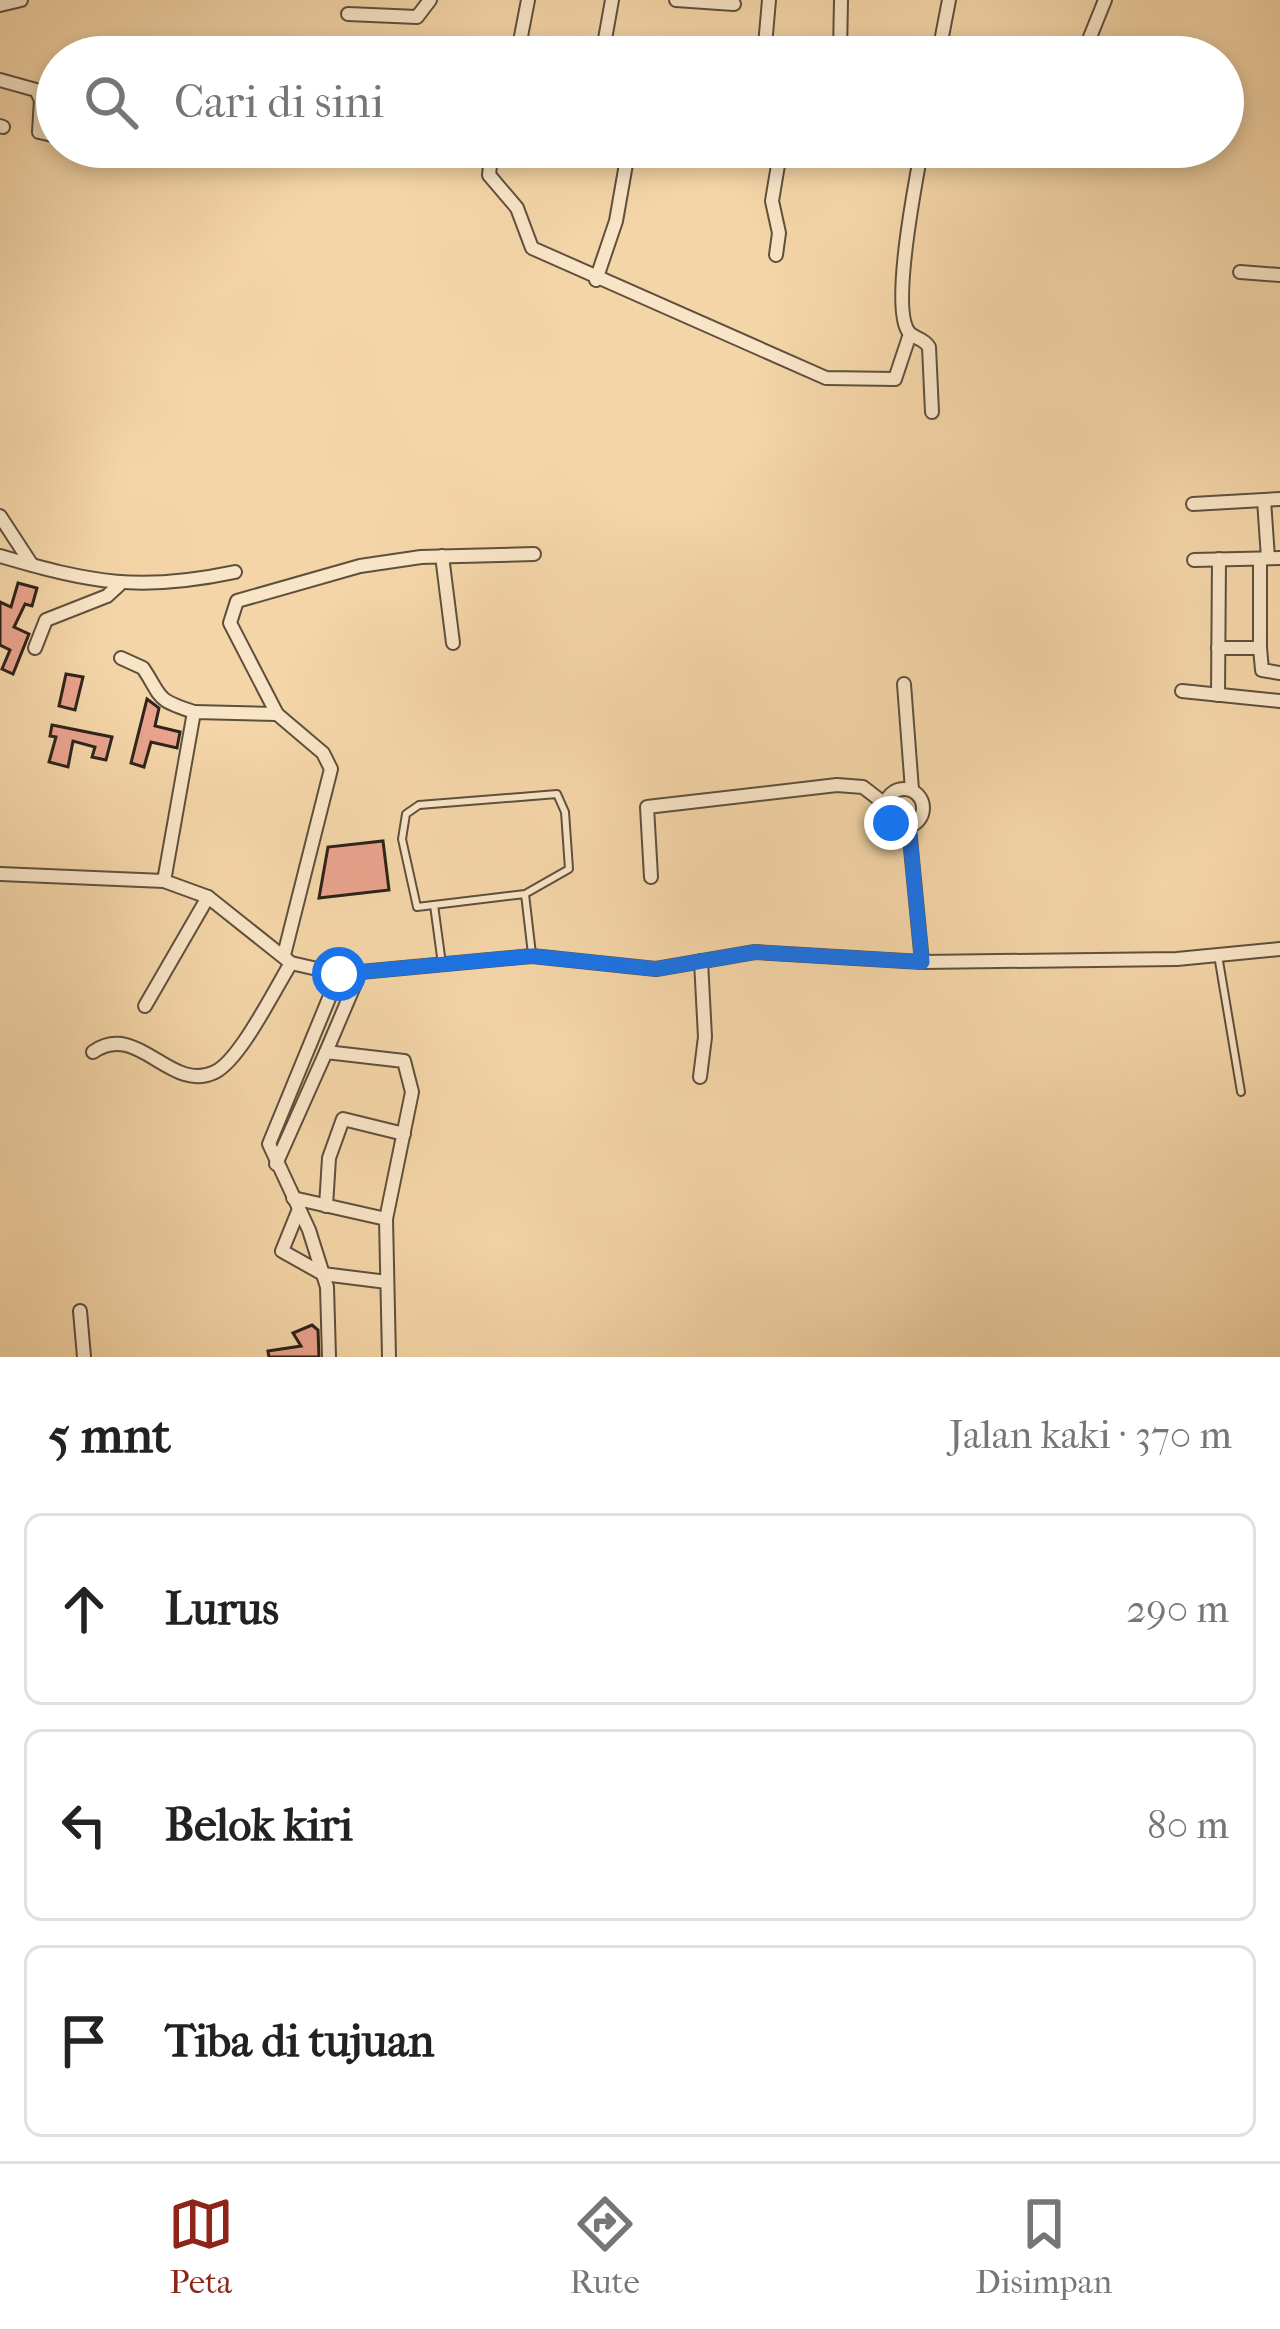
<!DOCTYPE html>
<html lang="id">
<meta charset="utf-8">
<style>
:root{--surface:#fff;--page:#f6f6f6;--text:#222;--muted:#767676;--line:#e0e0e0;--accent:#8f2418}
body{margin:0;font-family:"IM FELL French Canon",serif;background:var(--page);color:var(--text)}
.stop{position:absolute;width:36px;height:36px;margin:-27px;border:9px solid #1a73e8;border-radius:50%;background:#fff}
.stop.end{background:#1a73e8;border-color:#fff;box-shadow:0 3px 12px #0008}
.list{margin:0;padding:0;list-style:none}
h2{display:flex;justify-content:space-between;align-items:center;height:156px;margin:0;padding:0 48px;font-size:51px}
h2 small{font-size:39px;font-weight:400;color:var(--muted)}
.list li{display:grid;grid-template-columns:78px 1fr auto;gap:36px;align-items:center;box-sizing:border-box;height:192px;margin:0 24px 24px;padding:0 24px;border:3px solid var(--line);border-radius:18px}
.list b{display:block;font-size:45px;white-space:nowrap}
.list em{font-size:39px;font-style:normal;color:var(--muted)}
.icon{flex:none;width:66px;height:66px;fill:none;stroke:currentColor;stroke-width:2;stroke-linecap:round;stroke-linejoin:round}
.map{position:relative;flex:none;width:1280px;height:1357px;overflow:hidden}
.search{position:absolute;background:var(--surface);box-shadow:0 6px 18px #0003;left:36px;right:36px;top:36px;height:132px;display:flex;align-items:center;gap:30px;box-sizing:border-box;padding:0 42px;border-radius:66px;color:var(--muted);font-size:45px}
.sheet{height:804px;background:var(--surface)}
nav{display:flex;justify-content:space-around;align-items:center;box-sizing:border-box;height:168px;border-top:3px solid var(--line);background:var(--surface);font-size:33px;color:var(--muted)}
nav a{display:grid;justify-items:center;gap:6px}
nav .on{color:var(--accent)}
.map>svg:first-child{display:block}
</style>
<div class="map">
<svg width="1280" height="1357" viewBox="0 0 1280 1357">
<rect width="100%" height="100%" fill="#f4d5a7"/>
<filter id="stains"><feTurbulence type="fractalNoise" baseFrequency=".00167" numOctaves="4"/><feColorMatrix values="0 0 0 0 .2 0 0 0 0 .09 0 0 0 0 .02 0 0 0 .5 -.17"/></filter>
<radialGradient id="worn" r=".72"><stop offset=".6" stop-color="#630" stop-opacity="0"/><stop offset="1" stop-color="#630" stop-opacity=".3"/></radialGradient>
<g fill="#eaa38d" stroke="#2d241a" stroke-width="3">
<path d="M18,583L37,588L32,606L25,604L14,627L29,634L13,674L2,669L10,650L0,645V602L11,607Z"/>
<path d="M66,674L83,677L75,710L59,706Z"/>
<path d="M147,699L159,708L155,726L180,732L177,748L151,742L144,767L131,763Z"/>
<path d="M52,725L112,737L106,760L92,757L95,747L73,741L68,767L49,762L56,737L50,736Z"/>
<path d="M383,841L389,890L319,898L328,847Z"/>
<path d="M312,1325L318,1330L319,1357H269L268,1351L301,1346L293,1333Z"/>
</g>
<g fill="none" stroke-linecap="round" stroke-linejoin="round">
<defs>
<g id="lane">
<path d="M525,894L569,869L565,812L557,794L419,805L406,814L402,839L417,907L525,894L532,954"/>
<path d="M434,905L442,964"/>
<path d="M1218,955L1241,1092"/>
</g>
<g id="street">
<path d="M676,0L734,4"/>
<path d="M0,5L21,0"/>
<path d="M348,14L417,17L430,0"/>
<path d="M605,39L612,0"/>
<path d="M840,52L841,0"/>
<path d="M1084,52L1105,0"/>
<path d="M517,57L528,0"/>
<path d="M764,57L769,0"/>
<path d="M938,57L949,0"/>
<path d="M0,80L36,90L41,100L39,132L57,136"/>
<path d="M0,126L3,127"/>
<path d="M492,147L489,175L517,208L532,248L826,378L895,379L910,334"/>
<path d="M922,147C916,180 891,305 908,331C913,339 923,337 929,347L932,412"/>
<path d="M776,255L779,233L772,201L781,147"/>
<path d="M1240,272L1280,275"/>
<path d="M596,280L616,221L629,147"/>
<path d="M1264,500L1268,558"/>
<path d="M1193,504L1280,499"/>
<path d="M0,516L32,565"/>
<path d="M0,556C92,583 140,592 235,572"/>
<path d="M442,556L453,643"/>
<path d="M1194,560L1280,558"/>
<path d="M35,648L46,620L107,596L119,585"/>
<path d="M1218,648H1260L1262,670L1280,673"/>
<path d="M1260,648V559"/>
<path d="M121,658L143,668C163,698 154,699 194,712"/>
<path d="M904,684L912,790"/>
<path d="M1182,691L1280,701"/>
<path d="M1218,695L1219,559"/>
<circle cx="904" cy="808" r="19"/>
<path d="M909,828L922,962"/>
<path d="M0,874L164,881L208,897L291,963L339,974L532,956L656,969L755,952L922,962L1177,959L1280,949"/>
<path d="M651,877L647,807L837,785L863,787L885,804"/>
<path d="M164,881L194,712L277,714"/>
<path d="M284,955L331,769L323,753L277,714L230,623L237,601L360,566L421,557L534,554"/>
<path d="M145,1006L208,897"/>
<path d="M93,1052C138,1020 170,1094 215,1072C240,1060 275,989 291,963"/>
<path d="M326,1052L360,972"/>
<path d="M700,1077L705,1037L701,961"/>
<path d="M276,1164L326,1052L404,1061L412,1092L386,1219L389,1357"/>
<path d="M293,1198L386,1219"/>
<path d="M326,1206L329,1158L343,1119L404,1134"/>
<path d="M299,1209L282,1251L323,1274L387,1282"/>
<path d="M80,1311L84,1357"/>
<path d="M329,1357L327,1287L309,1230L269,1144L339,974"/>
</g>
</defs>
<use href="#lane" stroke="#5f503d" stroke-width="10"/>
<use href="#street" stroke="#5f503d" stroke-width="16"/>
<use href="#lane" stroke="#f8e4c6" stroke-width="6"/>
<use href="#street" stroke="#f8e4c6" stroke-width="12"/>
</g>
<g fill="none" stroke-linecap="round" stroke-linejoin="round">
<path stroke="#1a73e8" stroke-width="15" d="M339,974L532,956L656,969L755,952L922,962L909,828L891,823"/>
</g>
<rect width="100%" height="100%" filter="url(#stains)"/>
<rect width="100%" height="100%" fill="url(#worn)"/>
</svg>
<div class="stop" style="left:339px;top:974px"></div>
<div class="stop end" style="left:891px;top:823px"></div>
<div class="search"><svg class="icon" aria-label="search" viewBox="0 0 24 24"><circle cx="10" cy="10" r="6"/><path d="M15 15l6 6"/></svg>Cari di sini</div>
</div>
<section class="sheet">
<h2>5 mnt<small>Jalan kaki · 370 m</small></h2>
<ul class="list">
<li><svg class="icon" aria-label="ahead" viewBox="0 0 24 24"><path d="M12 20V5M6 11l6-6 6 6"/></svg><div><b>Lurus</b></div><em>290 m</em></li>
<li><svg class="icon" aria-label="left" viewBox="0 0 24 24"><path d="M17 20v-9H6M10 6l-5 5 5 5"/></svg><div><b>Belok kiri</b></div><em>80 m</em></li>
<li><svg class="icon" aria-label="arrive" viewBox="0 0 24 24"><path d="M6 21V4h12l-3 4 3 4H6"/></svg><div><b>Tiba di tujuan</b></div></li>
</ul>
</section>
<nav>
<a class="on"><svg class="icon" aria-label="map" viewBox="0 0 24 24"><path d="M3 6l6-2 6 2 6-2v14l-6 2-6-2-6 2zM9 4v14M15 6v14"/></svg>Peta</a>
<a><svg class="icon" aria-label="directions" viewBox="0 0 24 24"><path d="M12 3l9 9-9 9-9-9zM9 14v-3h6M13 9l2 2-2 2"/></svg>Rute</a>
<a><svg class="icon" aria-label="saved" viewBox="0 0 24 24"><path d="M7 4h10v16l-5-4-5 4z"/></svg>Disimpan</a>
</nav>
